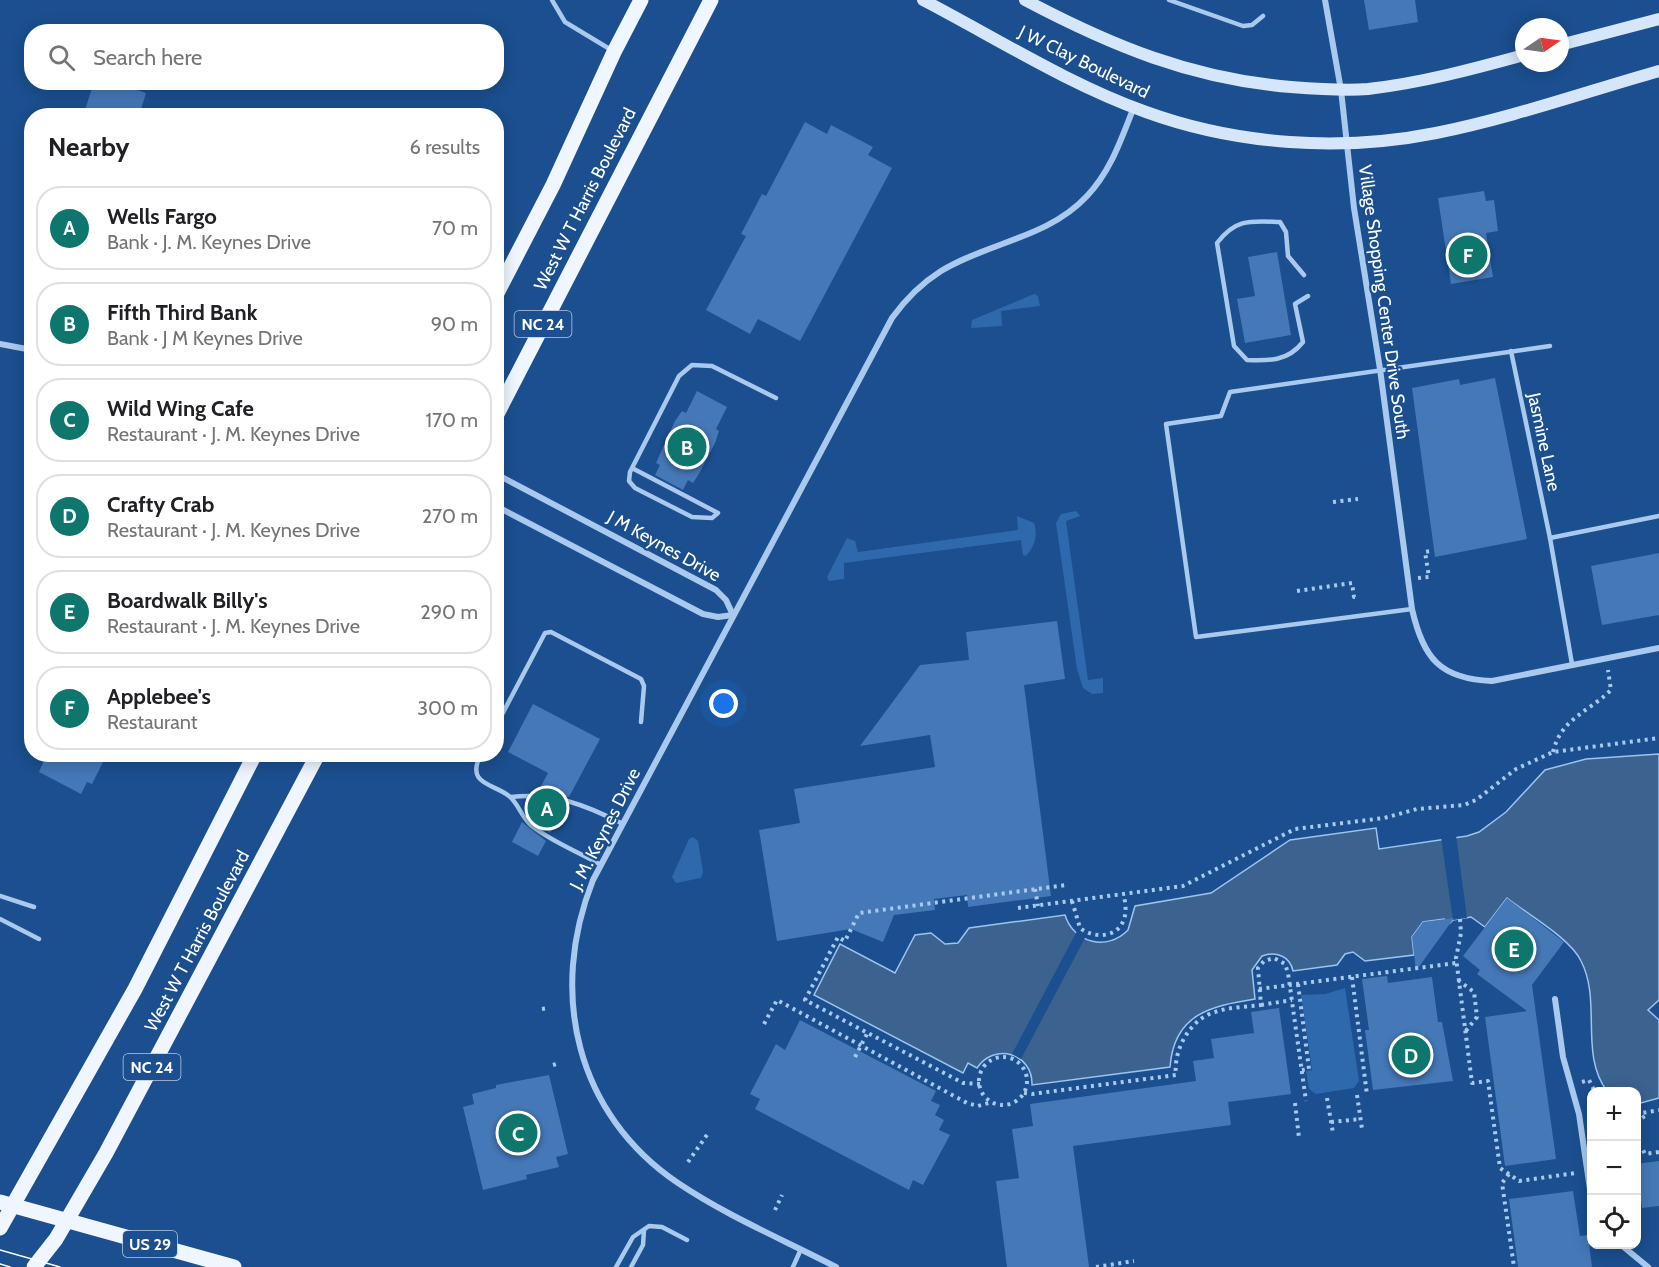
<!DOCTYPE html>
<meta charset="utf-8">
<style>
:root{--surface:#fff;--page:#f6f6f6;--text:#202124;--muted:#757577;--line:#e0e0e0;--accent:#0f766e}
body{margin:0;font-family:Cabin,sans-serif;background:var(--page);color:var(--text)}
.controls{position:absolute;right:18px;bottom:18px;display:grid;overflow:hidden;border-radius:12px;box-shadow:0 3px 15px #0003}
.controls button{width:54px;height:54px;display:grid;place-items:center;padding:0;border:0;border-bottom:2px solid var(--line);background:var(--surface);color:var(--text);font:30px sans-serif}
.compass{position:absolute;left:1515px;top:18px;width:54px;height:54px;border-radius:50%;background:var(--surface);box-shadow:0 3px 15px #0003;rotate:77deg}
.you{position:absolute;left:724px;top:704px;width:21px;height:21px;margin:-15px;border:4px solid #fff;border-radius:50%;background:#1a73e8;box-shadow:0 0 0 9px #1a73e833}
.badge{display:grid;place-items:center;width:39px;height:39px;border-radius:50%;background:var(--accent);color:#fff;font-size:20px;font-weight:700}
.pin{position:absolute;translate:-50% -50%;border:3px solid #fff;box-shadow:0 2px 6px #0006}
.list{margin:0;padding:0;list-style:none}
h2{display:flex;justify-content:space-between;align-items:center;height:78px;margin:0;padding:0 24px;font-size:26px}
h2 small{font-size:20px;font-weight:400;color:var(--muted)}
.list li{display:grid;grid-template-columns:39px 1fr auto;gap:18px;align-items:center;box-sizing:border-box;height:84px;margin:0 12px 12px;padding:0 12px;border:2px solid var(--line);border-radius:24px}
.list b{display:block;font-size:22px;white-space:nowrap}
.list p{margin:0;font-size:20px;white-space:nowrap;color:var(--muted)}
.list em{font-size:20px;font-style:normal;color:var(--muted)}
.icon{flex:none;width:33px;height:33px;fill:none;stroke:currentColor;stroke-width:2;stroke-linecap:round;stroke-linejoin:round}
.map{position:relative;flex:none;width:1659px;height:1267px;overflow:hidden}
.search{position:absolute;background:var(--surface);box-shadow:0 3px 15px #0003;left:24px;top:24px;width:480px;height:66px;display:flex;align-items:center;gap:15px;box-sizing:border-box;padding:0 21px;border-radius:24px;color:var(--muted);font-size:22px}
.panel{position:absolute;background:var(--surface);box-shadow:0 3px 15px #0003;left:24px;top:108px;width:480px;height:654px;border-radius:24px}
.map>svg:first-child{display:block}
</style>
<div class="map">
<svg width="1659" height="1267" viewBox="0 0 1659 1267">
<rect width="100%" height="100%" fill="#1b4f8f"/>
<g fill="#2e69ad">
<path d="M1034,294L1038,296L1040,306L1001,311L1002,326L971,328L972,320Z"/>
<path d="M1076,511L1080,516L1066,521L1088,680L1103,678V693L1092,694L1083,688L1077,669L1056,523L1061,514Z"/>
<path d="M1017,516L1034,523C1038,535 1035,546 1026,556L1023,555L1021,540L844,563V579L829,581L827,577L847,538L855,541L858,552L1018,530Z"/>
<path d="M693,837L698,841L703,872L701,878L676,883L672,877L689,839Z"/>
<path d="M1345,988L1359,1081L1354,1088L1316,1094L1309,1089L1306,1071L1312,1070L1301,995L1325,994Z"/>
</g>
<path fill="#3c6290" stroke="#9cc4f0" stroke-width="1.5" d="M1659,754V1000L1648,1010L1659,1020V1098L1637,1104L1636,1092L1607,1091C1579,1054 1602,1001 1581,961C1570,938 1527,914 1507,898L1485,927L1471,917L1453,920L1450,923L1444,919L1423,922L1412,937L1414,955L1365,961L1353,952L1345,954L1337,965L1293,971C1290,956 1276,951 1262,956L1252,970L1255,999C1212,1006 1174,1013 1170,1067L1032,1085C1033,1053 994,1042 977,1068L968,1063L963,1073L814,995L840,944L895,973L915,935L931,933L945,944L958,943L969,928L1065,915C1074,944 1108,951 1128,930L1135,906L1211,893L1290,840L1376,828L1379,849L1467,836L1479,832L1506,812L1545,770L1586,759Z"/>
<g fill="#1b4f8f">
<path d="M1456,835L1467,918L1453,920L1441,837Z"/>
<path d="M1077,931L1086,936L1021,1059L1012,1054Z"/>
</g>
<g fill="#4478b7">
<path d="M1364,0H1415L1418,22L1369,30Z"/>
<path d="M94,82H126L125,86L146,93L139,116H83Z"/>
<path d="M805,122L827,134L831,125L873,147L868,155L892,168L800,341L758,319L750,334L706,310L746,236L741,234L762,194L766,196Z"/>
<path d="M1484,191L1486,201L1494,200L1498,231L1486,233L1493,277L1451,284L1438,198Z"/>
<path d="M1277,252L1291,335L1245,343L1237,299L1255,296L1248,257Z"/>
<path d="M1495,378L1527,539L1435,557L1412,388L1459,379L1460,385Z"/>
<path d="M697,391L727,407L716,429L719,431L715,443L700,472L693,483L688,480L683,490L655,475L660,465L656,463L675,421L682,411L686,413Z"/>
<path d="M1659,553V615L1602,625L1591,566Z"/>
<path d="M1057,621L1065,679L1024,685L1051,896L968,907L967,895L934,899L935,910L894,915L883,942L851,929L777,941L759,830L800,823L794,789L935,767L930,735L860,746L920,665L969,660L966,632Z"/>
<path d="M533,704L600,739L569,797L538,792L548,773L508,752Z"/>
<path d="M47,754H107L92,784L87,782L81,794L39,772Z"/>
<path d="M533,801L564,805L550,833L527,813Z"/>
<path d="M522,822L546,841L538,856L512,842Z"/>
<path d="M1507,898L1564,942L1532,985L1556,1159L1505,1166L1485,1017L1527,1011L1477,974L1480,970L1463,956Z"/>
<path d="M1454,918L1416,971L1412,937L1423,922Z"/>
<path d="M1387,976L1388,983L1432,977L1438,1022H1442L1453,1081L1373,1090L1365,1030H1369L1362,979Z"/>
<path d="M1279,1008L1291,1094L1228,1102L1231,1125L1073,1146L1089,1267H1007L996,1181L1019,1178L1012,1129L1033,1126L1030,1104L1196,1081L1193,1061L1214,1058L1211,1039L1254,1033L1251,1012Z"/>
<path d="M800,1020L936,1091L931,1101L940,1105L935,1115L944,1120L939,1130L950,1135L923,1185L913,1180L909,1190L755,1109L760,1099L750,1094L776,1044L785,1050Z"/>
<path d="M549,1075L568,1154L556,1157L559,1167L526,1175L527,1179L483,1190L463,1107L474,1104L472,1094L496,1088V1085Z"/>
<path d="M1659,1161V1206L1642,1208L1640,1194H1636V1164Z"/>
<path d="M1573,1191L1580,1236L1588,1235L1592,1267H1518L1509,1199Z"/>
</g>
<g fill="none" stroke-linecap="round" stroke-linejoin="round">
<g stroke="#a9c9ee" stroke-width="4" stroke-dasharray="3 4.5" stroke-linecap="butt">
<path d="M1333,502L1358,499"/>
<path d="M1418,578L1429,577L1425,552L1431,551"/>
<path d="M1297,591L1352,583L1354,597L1358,596"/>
<path d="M1553,752C1561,718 1589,712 1611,690L1608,670"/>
<path d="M1035,889L1038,906"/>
<path d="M1072,901L1080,928C1094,939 1118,938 1124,919C1127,911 1125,902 1124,895"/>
<path d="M1018,908L1183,886L1295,829L1384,818L1417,809L1464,805L1476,800L1516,769L1553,752L1659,738"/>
<path d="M1460,919L1461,933L1456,958L1472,1083L1488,1081L1500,1168L1519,1181L1576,1173"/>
<path d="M1352,977L1367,1095"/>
<path d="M1458,980L1474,992L1477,1017L1465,1032"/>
<path d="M1298,984L1309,1069L1302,1070"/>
<path d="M1259,989L1456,963"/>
<path d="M1261,1005L1292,1000"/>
<path d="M542,1009L549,1008"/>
<path d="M764,1024L777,1000L967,1103L978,1106L992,1102"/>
<path d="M855,1057L868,1032"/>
<circle cx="1003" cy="1081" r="24"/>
<path d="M553,1065L559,1063"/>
<path d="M1582,1082L1589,1080L1595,1092"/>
<path d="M980,1084L963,1083L805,1000L838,937L845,941L859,913L1066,885"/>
<path d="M1024,1093L1032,1094L1176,1075C1173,1050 1190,1019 1215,1012C1229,1007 1246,1007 1261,1005L1258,968L1264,961L1274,958L1285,964L1288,973L1306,1101"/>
<path d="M1357,1095L1362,1129"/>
<path d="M1327,1098L1333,1133"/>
<path d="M1295,1103L1299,1138"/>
<path d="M1636,1114L1659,1110"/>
<path d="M1331,1122L1360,1119"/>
<path d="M1636,1122L1648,1114"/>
<path d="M1636,1149L1643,1150L1645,1154L1659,1152"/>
<path d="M688,1162L709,1132"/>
<path d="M1509,1174L1502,1183L1514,1267"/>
<path d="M775,1210L782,1195"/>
<path d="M1096,1267L1134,1261"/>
</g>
<g stroke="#a9c9ee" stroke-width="4.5">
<path d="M552,0L565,22L613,51"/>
<path d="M1169,0L1243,26L1252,25L1263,16"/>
<path d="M1304,275L1288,256L1286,232L1280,222C1251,221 1236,218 1217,243L1234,346L1247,360C1270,361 1288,361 1303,342L1295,304L1308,296"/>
<path d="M1511,351L1550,538L1572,664"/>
<path d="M632,468L718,513L712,518L692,517L635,488L629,481L630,472L679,376L692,365L712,366L776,398"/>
<path d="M1550,538L1659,516"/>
<path d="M1412,609L1196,637L1166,424L1221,416L1230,392L1550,346"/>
<path d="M496,726L545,633L551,632L641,679L644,686L641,722"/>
<path d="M481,754C465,785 493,783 509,796C518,803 522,818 532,826C552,842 579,852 601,865"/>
<path d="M511,797C553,792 586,805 623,824"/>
<path d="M0,896L34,907"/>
<path d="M0,919L39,939"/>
<path d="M616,1267L633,1237L649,1226L662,1227L687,1240"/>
<path d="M631,1267L643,1245L644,1230"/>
<path d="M793,1267L801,1249"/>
</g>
<g stroke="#a9c9ee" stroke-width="6">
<path d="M1325,0L1341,90L1354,208L1380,369L1412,609C1423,658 1440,679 1492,681L1659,648"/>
<path d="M0,344L32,350"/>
<path d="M496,474L716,590L726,600L733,615"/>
<path d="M496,506L703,614L718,617L733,615"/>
<path d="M1555,999L1563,1057L1579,1114L1592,1203"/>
<path d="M1620,1244L1648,1267"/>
<path d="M836,1267C784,1240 727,1216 678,1183C576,1114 548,993 593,880L892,318C905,300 922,283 941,271C989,242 1048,238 1087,196C1111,171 1121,139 1134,107"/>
</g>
<g stroke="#d6e6fa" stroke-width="12">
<path d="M923,0C996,38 1068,84 1146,112C1237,145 1341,152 1436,133C1511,118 1585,92 1659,71"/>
<path d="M1025,0C1112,46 1192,79 1291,87C1317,89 1343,91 1368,89C1421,83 1473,69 1524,55"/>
<path d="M1560,45L1659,19"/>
</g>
<g stroke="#f0f6ff" stroke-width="15">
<path d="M496,295L553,185L614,52L641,0"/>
<path d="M496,416L711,0"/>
<path d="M0,1202L234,1267"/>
<path d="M0,1228L135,989L255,754"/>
<path d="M34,1267L56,1239L106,1153L318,754"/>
</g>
<g stroke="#fff" stroke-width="1.5">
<path d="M0,1250L60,1267"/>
<path d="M0,1264L10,1267"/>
</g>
</g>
<g text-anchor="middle" stroke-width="4.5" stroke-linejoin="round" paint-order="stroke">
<g fill="#1b4f8f" stroke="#bbcadd" stroke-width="1.5">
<rect x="514.5" y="311" width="57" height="26" rx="4.5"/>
<rect x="123.5" y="1054" width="57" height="26" rx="4.5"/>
<rect x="123" y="1231" width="54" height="26" rx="4.5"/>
</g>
<g font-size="16" font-weight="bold" fill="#fff">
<text x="543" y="330">NC 24</text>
<text x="152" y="1073">NC 24</text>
<text x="150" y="1250">US 29</text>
</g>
<g font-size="18" fill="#fff" stroke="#1b4f8f">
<text transform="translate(1084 62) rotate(26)" y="6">J W Clay Boulevard</text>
<text transform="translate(585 199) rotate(-63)" y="6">West W T Harris Boulevard</text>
<text transform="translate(1384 302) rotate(82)" y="6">Village Shopping Center Drive South</text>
<text transform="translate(1544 442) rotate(78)" y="6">Jasmine Lane</text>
<text transform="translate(664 546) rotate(29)" y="6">J M Keynes Drive</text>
<text transform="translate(605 829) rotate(-63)" y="6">J. M. Keynes Drive</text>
<text transform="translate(197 941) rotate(-62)" y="6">West W T Harris Boulevard</text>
</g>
</g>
</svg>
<div class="controls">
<button>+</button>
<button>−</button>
<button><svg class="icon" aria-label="locate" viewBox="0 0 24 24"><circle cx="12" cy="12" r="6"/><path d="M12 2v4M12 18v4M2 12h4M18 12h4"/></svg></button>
</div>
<svg class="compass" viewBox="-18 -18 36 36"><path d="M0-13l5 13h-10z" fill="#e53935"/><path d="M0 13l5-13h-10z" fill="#757577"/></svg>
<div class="you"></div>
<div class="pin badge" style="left:547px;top:808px">A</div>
<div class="pin badge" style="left:687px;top:447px">B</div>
<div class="pin badge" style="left:518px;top:1133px">C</div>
<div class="pin badge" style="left:1411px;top:1055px">D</div>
<div class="pin badge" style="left:1514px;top:949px">E</div>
<div class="pin badge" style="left:1468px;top:255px">F</div>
<div class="search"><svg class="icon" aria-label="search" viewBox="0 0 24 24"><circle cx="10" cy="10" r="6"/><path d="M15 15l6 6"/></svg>Search here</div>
<section class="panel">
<h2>Nearby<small>6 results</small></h2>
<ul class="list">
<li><span class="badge">A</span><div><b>Wells Fargo</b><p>Bank · J. M. Keynes Drive</p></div><em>70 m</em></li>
<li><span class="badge">B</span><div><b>Fifth Third Bank</b><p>Bank · J M Keynes Drive</p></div><em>90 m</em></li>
<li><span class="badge">C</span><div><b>Wild Wing Cafe</b><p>Restaurant · J. M. Keynes Drive</p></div><em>170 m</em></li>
<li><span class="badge">D</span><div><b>Crafty Crab</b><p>Restaurant · J. M. Keynes Drive</p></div><em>270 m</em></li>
<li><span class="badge">E</span><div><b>Boardwalk Billy's</b><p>Restaurant · J. M. Keynes Drive</p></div><em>290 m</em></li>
<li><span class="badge">F</span><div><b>Applebee's</b><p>Restaurant</p></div><em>300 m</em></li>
</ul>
</section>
</div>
